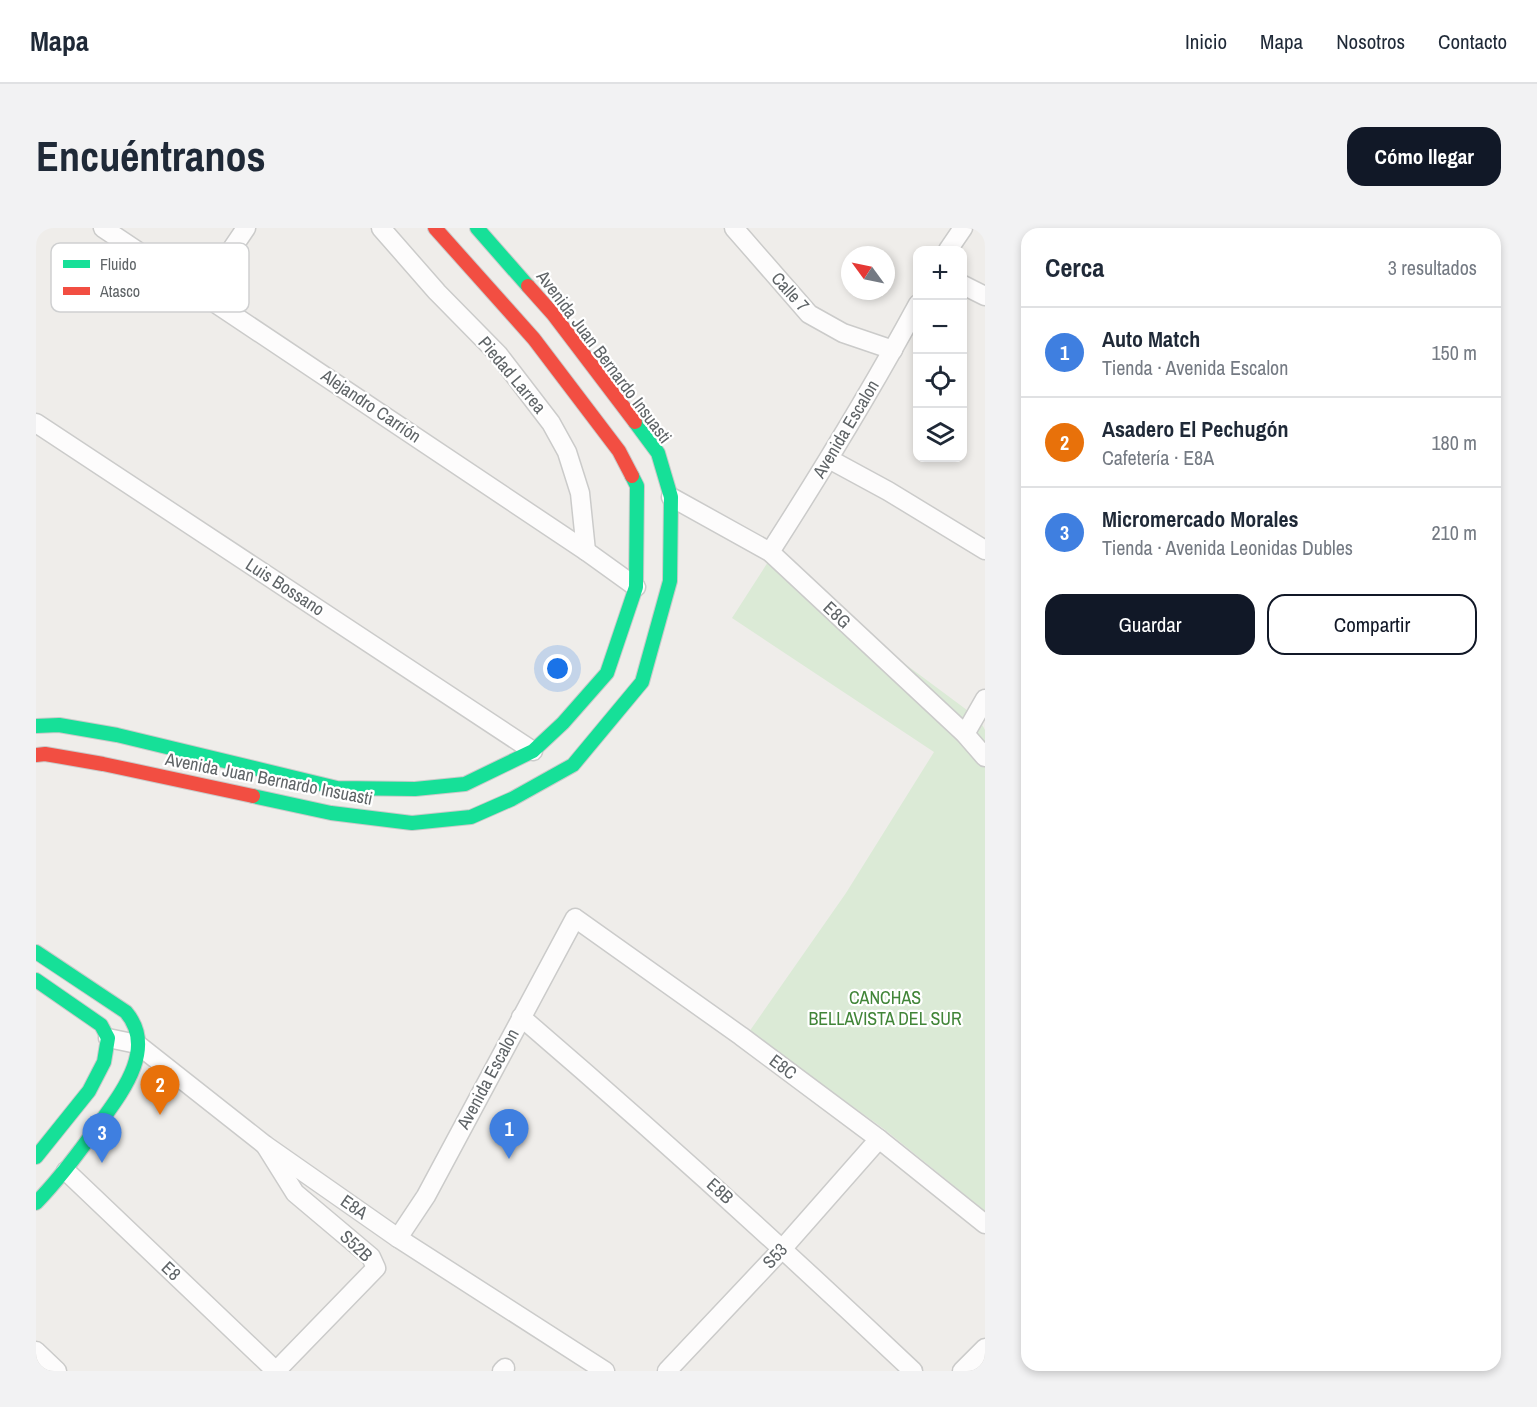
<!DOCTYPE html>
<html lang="es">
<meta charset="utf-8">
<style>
:root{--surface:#fff;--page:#f2f2f3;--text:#1f2937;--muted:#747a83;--line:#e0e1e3;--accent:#111827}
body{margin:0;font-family:"Archivo Narrow",sans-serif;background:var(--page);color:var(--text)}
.controls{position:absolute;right:18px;top:18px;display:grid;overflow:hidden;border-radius:12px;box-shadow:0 3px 9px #0003}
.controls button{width:54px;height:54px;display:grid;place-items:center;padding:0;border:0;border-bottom:2px solid var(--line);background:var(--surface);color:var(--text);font:30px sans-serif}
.compass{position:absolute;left:805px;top:18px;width:54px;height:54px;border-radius:50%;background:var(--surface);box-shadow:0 3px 9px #0003;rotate:303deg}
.you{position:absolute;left:522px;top:441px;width:21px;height:21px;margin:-15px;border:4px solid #fff;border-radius:50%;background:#1a73e8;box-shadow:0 0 0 9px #1a73e833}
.badge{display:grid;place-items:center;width:39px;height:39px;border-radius:50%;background:var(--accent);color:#fff;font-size:20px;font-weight:700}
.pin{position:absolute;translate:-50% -50px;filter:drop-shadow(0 2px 3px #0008)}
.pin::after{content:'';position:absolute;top:32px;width:21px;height:18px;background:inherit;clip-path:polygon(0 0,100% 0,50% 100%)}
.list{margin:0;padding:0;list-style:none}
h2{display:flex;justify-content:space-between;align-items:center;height:78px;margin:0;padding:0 24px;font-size:26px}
h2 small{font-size:20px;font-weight:400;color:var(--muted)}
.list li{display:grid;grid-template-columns:39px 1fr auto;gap:18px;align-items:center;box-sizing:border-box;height:90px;padding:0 24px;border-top:2px solid var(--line)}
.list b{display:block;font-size:22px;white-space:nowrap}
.list p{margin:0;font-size:20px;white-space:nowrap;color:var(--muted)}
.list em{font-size:20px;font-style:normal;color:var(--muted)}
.actions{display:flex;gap:12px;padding:18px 24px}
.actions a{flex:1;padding:14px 0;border:2px solid var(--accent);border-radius:18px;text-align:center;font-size:21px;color:var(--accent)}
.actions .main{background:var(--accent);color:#fff}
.icon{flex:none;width:33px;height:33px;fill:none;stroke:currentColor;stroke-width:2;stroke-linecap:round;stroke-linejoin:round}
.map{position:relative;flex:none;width:949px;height:1143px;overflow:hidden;border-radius:18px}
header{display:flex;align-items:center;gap:36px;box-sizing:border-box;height:84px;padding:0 30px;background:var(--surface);border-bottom:2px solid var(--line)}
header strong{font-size:28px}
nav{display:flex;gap:33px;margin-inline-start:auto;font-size:21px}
.intro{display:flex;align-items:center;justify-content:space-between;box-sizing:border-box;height:144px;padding:0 36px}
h1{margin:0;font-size:42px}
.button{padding:15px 27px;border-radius:18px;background:var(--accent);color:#fff;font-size:21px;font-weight:700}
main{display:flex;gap:36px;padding:0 36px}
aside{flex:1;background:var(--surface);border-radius:18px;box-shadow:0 3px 9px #0003}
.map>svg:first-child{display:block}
</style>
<header>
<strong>Mapa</strong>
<nav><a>Inicio</a><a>Mapa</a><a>Nosotros</a><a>Contacto</a></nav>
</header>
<div class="intro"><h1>Encuéntranos</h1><a class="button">Cómo llegar</a></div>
<main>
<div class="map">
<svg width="949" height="1143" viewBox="0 0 949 1143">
<rect width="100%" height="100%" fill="#efedea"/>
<path fill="#dbead6" d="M732,334L943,491L949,502V983L848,901L713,804L810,665L898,524L696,390Z"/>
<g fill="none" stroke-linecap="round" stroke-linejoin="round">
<defs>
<g id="street">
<path d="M67,0L550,323L600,359"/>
<path d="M345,0L401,64L462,126L515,195L531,224L544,265L550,323"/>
<path d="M698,0L773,86L807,105L857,122"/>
<path d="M912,22L927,0"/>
<path d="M927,57L949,68"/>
<path d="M166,65L210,0"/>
<path d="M0,195L497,523"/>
<path d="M793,231L852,263L949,322"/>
<path d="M635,269L734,324L929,506L949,529"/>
<path d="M734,324C786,243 836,161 882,76"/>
<path d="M929,506L949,471"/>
<path d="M485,789C619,904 749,1022 877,1143"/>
<path d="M72,810L101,816L229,917L362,1010L569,1143"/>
<path d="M30,943L240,1143L340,1040L335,1029L259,965L229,917"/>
<path d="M362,1010L390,968L539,690L705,808L843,911L949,996"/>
<path d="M0,1123L21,1143"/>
<path d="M466,1143L469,1140"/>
<path d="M631,1143L747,1020L843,911"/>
<path d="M926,1143L949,1120"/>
</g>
<g id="fast">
<path d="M441,0L492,58"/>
<path d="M0,498L23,497L81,507L301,560L379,561L429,556L497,523L527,495L571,445L600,359L601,258L596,248"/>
<path d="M217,568L295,585L376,595L435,589L476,571L537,537L606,454L634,353L635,269L622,225L599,194"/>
<path d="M0,724L90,784C122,822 83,868 61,899C42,926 23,951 0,975"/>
<path d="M0,752L65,797L72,810L68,834L53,863L0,929"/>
</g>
<g id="jam">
<path d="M399,0L498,111L583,223L596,248"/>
<path d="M492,58L517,86L599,194"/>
<path d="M0,527L9,526L67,536L217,568"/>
</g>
</defs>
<use href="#street" stroke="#cbcbca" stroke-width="21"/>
<use href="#fast" stroke="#c9cac9" stroke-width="16"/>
<use href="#jam" stroke="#c9cac9" stroke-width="16"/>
<use href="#street" stroke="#fdfcfc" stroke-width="18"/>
<use href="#fast" stroke="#16e098" stroke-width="14"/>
<use href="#jam" stroke="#f24e42" stroke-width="14"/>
</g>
<g text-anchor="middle" stroke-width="4.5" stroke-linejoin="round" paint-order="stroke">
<g font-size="18" fill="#5f6467" stroke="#fff">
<text transform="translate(754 64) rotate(48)" y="6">Calle 7</text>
<text transform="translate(568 129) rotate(53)" y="6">Avenida Juan Bernardo Insuasti</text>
<text transform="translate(476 147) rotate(50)" y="6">Piedad Larrea</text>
<text transform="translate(335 178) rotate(34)" y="6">Alejandro Carrión</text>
<text transform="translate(810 201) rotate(-59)" y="6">Avenida Escalon</text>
<text transform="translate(249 359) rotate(33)" y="6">Luis Bossano</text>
<text transform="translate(801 387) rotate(43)" y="6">E8G</text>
<text transform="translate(233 551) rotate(11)" y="6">Avenida Juan Bernardo Insuasti</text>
<text transform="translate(747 839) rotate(37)" y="6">E8C</text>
<text transform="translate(452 851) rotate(-62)" y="6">Avenida Escalon</text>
<text transform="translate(684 963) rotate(42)" y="6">E8B</text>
<text transform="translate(318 979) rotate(35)" y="6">E8A</text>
<text transform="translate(320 1018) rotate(43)" y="6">S52B</text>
<text transform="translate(739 1028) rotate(-47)" y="6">S53</text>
<text transform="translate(135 1043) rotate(44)" y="6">E8</text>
</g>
<g font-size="18" fill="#418538" stroke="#fff">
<text x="849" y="776">CANCHAS<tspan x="849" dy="21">BELLAVISTA DEL SUR</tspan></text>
</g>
</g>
<rect x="15" y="15" width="198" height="69" rx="9" fill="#fff" stroke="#cfd0d1" stroke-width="1.5"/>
<rect x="27" y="32" width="27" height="8" fill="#16e098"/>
<rect x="27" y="59" width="27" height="8" fill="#f24e42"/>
<g font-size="16" fill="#5f6467">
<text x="64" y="42">Fluido</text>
<text x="64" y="69">Atasco</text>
</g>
</svg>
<div class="controls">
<button>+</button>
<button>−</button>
<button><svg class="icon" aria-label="locate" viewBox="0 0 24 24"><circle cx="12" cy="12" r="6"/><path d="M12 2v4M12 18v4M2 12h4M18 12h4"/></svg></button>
<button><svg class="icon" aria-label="layers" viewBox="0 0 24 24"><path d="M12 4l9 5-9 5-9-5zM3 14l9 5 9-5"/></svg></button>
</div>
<svg class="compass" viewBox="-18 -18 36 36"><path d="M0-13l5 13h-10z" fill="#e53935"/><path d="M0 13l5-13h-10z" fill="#747a83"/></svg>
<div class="you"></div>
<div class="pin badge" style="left:473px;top:931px;background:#3f7fe0">1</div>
<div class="pin badge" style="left:124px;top:887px;background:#e8710a">2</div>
<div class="pin badge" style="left:66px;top:935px;background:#3f7fe0">3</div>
</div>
<aside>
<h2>Cerca<small>3 resultados</small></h2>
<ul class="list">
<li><span class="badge" style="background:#3f7fe0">1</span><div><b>Auto Match</b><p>Tienda · Avenida Escalon</p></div><em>150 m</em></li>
<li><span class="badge" style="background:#e8710a">2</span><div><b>Asadero El Pechugón</b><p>Cafetería · E8A</p></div><em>180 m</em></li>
<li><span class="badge" style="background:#3f7fe0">3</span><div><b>Micromercado Morales</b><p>Tienda · Avenida Leonidas Dubles</p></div><em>210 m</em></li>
</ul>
<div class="actions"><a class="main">Guardar</a><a>Compartir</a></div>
</aside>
</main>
